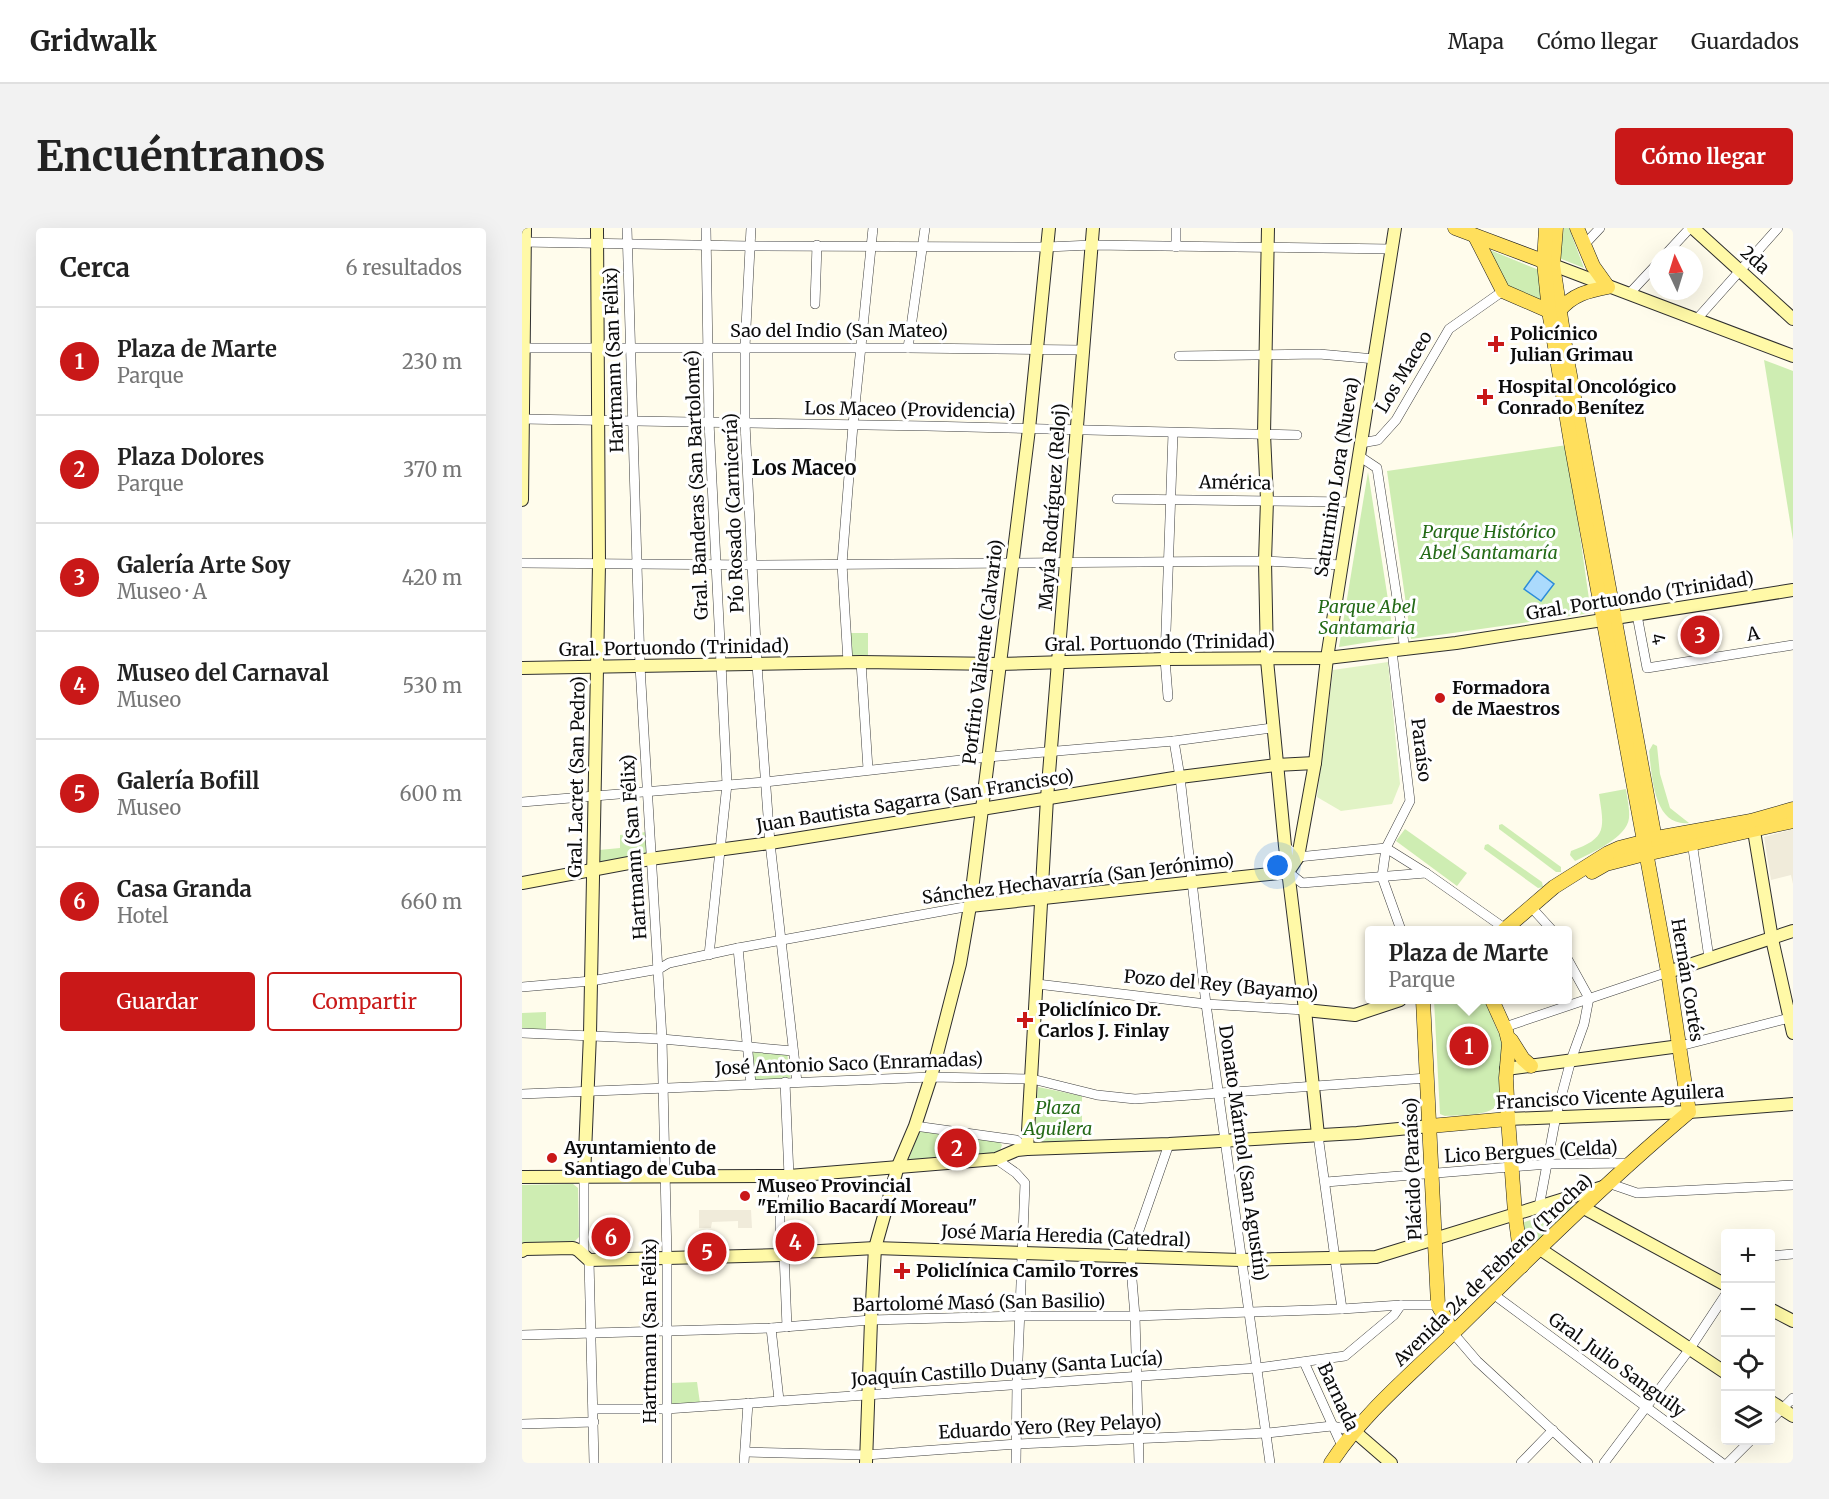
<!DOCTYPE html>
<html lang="es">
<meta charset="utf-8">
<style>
:root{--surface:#fff;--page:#f2f2f2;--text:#222;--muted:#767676;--line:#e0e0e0;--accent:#c91818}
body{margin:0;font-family:Merriweather,serif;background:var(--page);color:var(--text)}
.controls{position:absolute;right:18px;bottom:18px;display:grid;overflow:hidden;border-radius:6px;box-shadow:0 6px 24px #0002}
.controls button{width:54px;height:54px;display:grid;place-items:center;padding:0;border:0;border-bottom:2px solid var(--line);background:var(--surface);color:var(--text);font:30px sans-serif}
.compass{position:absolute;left:1127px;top:18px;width:54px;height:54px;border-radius:50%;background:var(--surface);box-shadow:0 6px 24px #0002;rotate:356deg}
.you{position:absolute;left:756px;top:638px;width:21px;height:21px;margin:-15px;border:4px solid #fff;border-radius:50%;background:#1a73e8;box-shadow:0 0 0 9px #1a73e833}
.badge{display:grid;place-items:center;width:39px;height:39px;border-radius:50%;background:var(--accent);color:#fff;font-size:20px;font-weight:700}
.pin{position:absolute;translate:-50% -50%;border:3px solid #fff;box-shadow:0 2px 6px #0006}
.popup{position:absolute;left:843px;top:698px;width:207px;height:78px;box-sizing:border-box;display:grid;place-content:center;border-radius:6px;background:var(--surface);filter:drop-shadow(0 2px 4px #0005);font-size:20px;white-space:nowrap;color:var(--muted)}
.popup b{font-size:22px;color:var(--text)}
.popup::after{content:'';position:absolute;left:50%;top:100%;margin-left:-12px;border:12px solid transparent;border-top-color:var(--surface)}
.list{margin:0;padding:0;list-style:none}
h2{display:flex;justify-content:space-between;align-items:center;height:78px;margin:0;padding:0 24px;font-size:26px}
h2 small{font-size:20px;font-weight:400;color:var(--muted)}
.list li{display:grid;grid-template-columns:39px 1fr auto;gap:18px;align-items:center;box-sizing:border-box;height:108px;padding:0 24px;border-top:2px solid var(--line)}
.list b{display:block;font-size:22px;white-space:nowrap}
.list p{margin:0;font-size:20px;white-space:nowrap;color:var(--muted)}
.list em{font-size:20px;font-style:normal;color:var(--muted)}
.actions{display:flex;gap:12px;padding:18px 24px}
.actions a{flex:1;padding:14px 0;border:2px solid var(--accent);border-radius:6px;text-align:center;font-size:21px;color:var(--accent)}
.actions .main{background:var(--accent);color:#fff}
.icon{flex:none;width:33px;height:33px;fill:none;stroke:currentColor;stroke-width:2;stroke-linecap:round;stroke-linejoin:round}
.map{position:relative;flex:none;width:1271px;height:1235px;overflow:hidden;border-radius:6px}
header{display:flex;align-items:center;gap:36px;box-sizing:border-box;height:84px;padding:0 30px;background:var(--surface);border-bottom:2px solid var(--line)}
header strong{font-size:28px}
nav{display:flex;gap:33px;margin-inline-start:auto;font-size:21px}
.intro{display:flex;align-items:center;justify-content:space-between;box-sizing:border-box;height:144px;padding:0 36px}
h1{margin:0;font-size:42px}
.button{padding:15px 27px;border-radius:6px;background:var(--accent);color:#fff;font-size:21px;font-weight:700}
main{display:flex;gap:36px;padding:0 36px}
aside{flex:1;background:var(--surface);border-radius:6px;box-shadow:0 6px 24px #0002}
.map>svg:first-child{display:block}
</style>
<header>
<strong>Gridwalk</strong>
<nav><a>Mapa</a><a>Cómo llegar</a><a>Guardados</a></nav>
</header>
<div class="intro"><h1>Encuéntranos</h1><a class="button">Cómo llegar</a></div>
<main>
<aside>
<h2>Cerca<small>6 resultados</small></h2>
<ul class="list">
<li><span class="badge">1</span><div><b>Plaza de Marte</b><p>Parque</p></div><em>230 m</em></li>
<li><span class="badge">2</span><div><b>Plaza Dolores</b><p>Parque</p></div><em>370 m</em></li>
<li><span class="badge">3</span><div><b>Galería Arte Soy</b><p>Museo · A</p></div><em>420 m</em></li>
<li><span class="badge">4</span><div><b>Museo del Carnaval</b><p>Museo</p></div><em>530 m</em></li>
<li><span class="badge">5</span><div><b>Galería Bofill</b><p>Museo</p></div><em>600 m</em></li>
<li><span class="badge">6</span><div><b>Casa Granda</b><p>Hotel</p></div><em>660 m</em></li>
</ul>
<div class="actions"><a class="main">Guardar</a><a>Compartir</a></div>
</aside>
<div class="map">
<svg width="1271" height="1235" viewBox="0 0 1271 1235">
<rect width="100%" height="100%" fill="#fffcec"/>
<g fill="#ceedb2">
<path d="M1042,0H1047L1062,40L1037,30Z"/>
<path d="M963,20L1017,42L1022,73L981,59Z"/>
<path d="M1242,132L1271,143V312Z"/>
<path d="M1045,217L1069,385L889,411L865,243Z"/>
<path d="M846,244L872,410L817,419Z"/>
<path d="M327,405H346V431H328Z"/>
<path d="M1131,516L1135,518L1138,546L1148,580L1167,595C1131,599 1130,547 1127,523Z"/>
<path d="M1104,561C1105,570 1108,581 1107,590C1105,610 1069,625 1053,633L1048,627L1049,623C1086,610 1082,600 1077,566Z"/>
<path d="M980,596L1039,639V644H1034L977,601V597Z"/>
<path d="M883,601L945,645L935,658L874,613Z"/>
<path d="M124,604L125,629L77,636V622L98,620V607Z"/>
<path d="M966,616L1020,654L1021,659L1016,660L962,621L963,617Z"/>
<path d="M912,772H962L981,815V830L977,842V874C971,889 937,887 923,888L918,886Z"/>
<path d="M24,784V802L0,801V785Z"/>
<path d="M230,824L265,826L269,848L267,850L234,852L232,850Z"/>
<path d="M516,859L560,868V916H519L511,908Z"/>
<path d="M398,902L476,912L480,917L478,923L472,927L386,933Z"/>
<path d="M51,956L56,960L57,1009L52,1014L0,1015V957Z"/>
<path d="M1053,977L1013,1018L1002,1008L1000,995Z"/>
<path d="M175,1154L178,1175L149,1177V1155Z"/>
</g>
<path fill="#e1f3c5" d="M866,434L878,556L870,576L819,583L795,569L811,442Z"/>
<g fill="#f0ebda">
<path d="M1271,601V656L1269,647L1249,652L1242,609Z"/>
<path d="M177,982H229L230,1000H216V993L190,994L189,1000H177Z"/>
</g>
<path fill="#abdafc" stroke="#2c8cd9" stroke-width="1.5" d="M1015,343L1032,356L1019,373L1002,361Z"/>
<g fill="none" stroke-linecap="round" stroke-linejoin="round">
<defs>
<g id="street">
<path d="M105,0L118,438L140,811L145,1030V1235"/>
<path d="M184,0L187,194L205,556L187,727"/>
<path d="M229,0L223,119V195L235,437L248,615L275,854"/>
<path d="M0,14L228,18L525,19L570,17L870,21"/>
<path d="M1062,17L1078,0"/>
<path d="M654,19V0"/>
<path d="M1143,27L1168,0"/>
<path d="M1107,66L1136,35"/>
<path d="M293,76L295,17"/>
<path d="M1174,92L1256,0"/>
<path d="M0,120H386L561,122"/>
<path d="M386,120L403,0"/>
<path d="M657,128L797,126L853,131"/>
<path d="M0,191L405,198L775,207"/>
<path d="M839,215L856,212L874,192L927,101L981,63"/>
<path d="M837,228L855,240L883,422"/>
<path d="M595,271L830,274"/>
<path d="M0,335L231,337L743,333L820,337"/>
<path d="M1115,387L1125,440L1271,417"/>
<path d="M870,423L888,573L864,620L860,649L879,702"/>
<path d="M326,434L320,336L331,197L351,0"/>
<path d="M339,434L346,541"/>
<path d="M646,469L643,431L651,205"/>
<path d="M652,513L658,549L684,776L748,1235"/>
<path d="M0,574L243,554L466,529L652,513L750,500"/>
<path d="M1170,614L1187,730"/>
<path d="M763,618L776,629L864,620L904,645L985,702"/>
<path d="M766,644L780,655L904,645"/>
<path d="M1009,679L1030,702"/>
<path d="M216,720L229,856"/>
<path d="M515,756L684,776L783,782"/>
<path d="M0,759L69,753L137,741L147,735L216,720L448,678"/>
<path d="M983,799L1146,744"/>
<path d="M0,805L140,811L271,823"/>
<path d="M1158,818L1271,789"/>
<path d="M0,866L409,849L510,851L575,867L613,871L905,850"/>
<path d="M393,898L494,912L505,921"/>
<path d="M796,907L820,1081"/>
<path d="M474,931L494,945L503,955L495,1156L494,1235"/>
<path d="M804,954L1026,936L1108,935"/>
<path d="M1086,955L1115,965L1271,957"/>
<path d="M1017,979L1034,888L1049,832L1062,796L1067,770L1046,732"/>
<path d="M262,1025L265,1099"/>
<path d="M62,1027V949"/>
<path d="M258,1027V980L267,948L263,854"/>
<path d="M1248,1028L1271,1026"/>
<path d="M67,1032L72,1235"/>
<path d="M971,1066L1200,1235"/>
<path d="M249,1100L257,1172"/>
<path d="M931,1105L955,1133L1066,1235"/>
<path d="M0,1107L249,1100L349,1092L499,1088H613L820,1081L879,1077H916"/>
<path d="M782,1134L820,1218"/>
<path d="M72,1181H144L735,1140L823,1128L872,1087L879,1077"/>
<path d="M1248,1193L1271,1170"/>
<path d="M0,1196L72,1194"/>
<path d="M224,1224L344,1227L495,1216L745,1205L810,1198L832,1203"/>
<path d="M222,1235L226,1175"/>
<path d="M617,1235L613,1088L608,1028L647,916"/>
<path d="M999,1235L1031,1202"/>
<path d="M1082,1235L1167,1122L1204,1066"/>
<path d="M1206,1235L1229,1212"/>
</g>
<g id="secondary">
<path d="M746,0L742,206L745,272L743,333L745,432L763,618L783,782L796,907"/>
<path d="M1171,0L1271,91"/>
<path d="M1031,37L1271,128"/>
<path d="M0,272L3,0"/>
<path d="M0,440L339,434L477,436L643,431L805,430L934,415L1271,362"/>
<path d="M1232,603L1250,711L1271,805"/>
<path d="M0,655L128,631L248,615L658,549L754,537L793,535"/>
<path d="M448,678L766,644L776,629L793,535L805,430L873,0"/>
<path d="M1146,744L1271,703"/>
<path d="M783,782L833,787L878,772"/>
<path d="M984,841L1158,818"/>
<path d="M986,891L1167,884L1271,876"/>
<path d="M505,921L525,570L571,0"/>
<path d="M0,949L267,948L474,931L495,922L505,921L647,916L835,905L908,898"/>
<path d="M62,949L68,806L77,336L75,0"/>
<path d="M1060,979L1204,1057"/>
<path d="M1018,1021L1204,1145"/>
<path d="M0,1023L3,1021L51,1020L56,1022L67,1032L258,1027L262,1025L353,1020L718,1032L854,1029L1081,959"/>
<path d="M1248,1081L1271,1093"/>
<path d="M1248,1173L1271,1188"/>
<path d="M832,1203L869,1235"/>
<path d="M344,1235L349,1092L353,1020L376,938L393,898L409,849L438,736L448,678L507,201L527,0"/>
</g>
<g id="primary">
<path d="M933,0L1029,36"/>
<path d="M1034,0L1031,37L1045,131L1133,611L1132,617L1125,625"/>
<path d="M953,8L981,63L1027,83"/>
<path d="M1037,83C1051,66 1066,63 1086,59L1071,38L1055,0"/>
<path d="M1070,644L1084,636L1115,628L1271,593"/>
<path d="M982,702L1032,659L1086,625L1097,620L1140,609L1229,593L1271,581"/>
<path d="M901,772L916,1077L931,1105"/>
<path d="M970,772L984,803L987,815L984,850L986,891L993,985L1000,1038"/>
<path d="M989,812L1001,831L1009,838"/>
<path d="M908,898L986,891"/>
<path d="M809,1235C840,1187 886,1149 927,1109C1005,1032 1083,955 1167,884L1146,744L1049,215L1027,83L1022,34L1024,0"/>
</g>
</defs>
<use href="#street" stroke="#3f3f3f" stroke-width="10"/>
<use href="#secondary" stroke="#2e2e2e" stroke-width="14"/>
<use href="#primary" stroke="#1d1d1d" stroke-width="15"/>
<use href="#street" stroke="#fff" stroke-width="9"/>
<use href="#secondary" stroke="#fff9a7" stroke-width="12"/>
<use href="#primary" stroke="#ffdf5c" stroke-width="14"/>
</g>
<g fill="#c91818" stroke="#fff" stroke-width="2">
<path d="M971 107h6v6h6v6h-6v6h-6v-6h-6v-6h6z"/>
<path d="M960 160h6v6h6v6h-6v6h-6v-6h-6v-6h6z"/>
<circle cx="918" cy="470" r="6"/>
<path d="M500 783h6v6h6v6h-6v6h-6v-6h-6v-6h6z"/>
<circle cx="30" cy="930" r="6"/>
<circle cx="223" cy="968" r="6"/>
<path d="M377 1034h6v6h6v6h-6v6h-6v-6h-6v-6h6z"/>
</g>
<g text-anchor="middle" stroke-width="6" stroke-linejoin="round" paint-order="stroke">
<g font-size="18" fill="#0c0c0c" stroke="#fff">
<text transform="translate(1233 32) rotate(42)" y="6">2da</text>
<text x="317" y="109">Sao del Indio (San Mateo)</text>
<text transform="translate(92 132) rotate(-92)" y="6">Hartmann (San Félix)</text>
<text transform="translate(882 144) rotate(-59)" y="6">Los Maceo</text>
<text transform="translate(388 182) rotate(1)" y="6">Los Maceo (Providencia)</text>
<text transform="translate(815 249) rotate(-81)" y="6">Saturnino Lora (Nueva)</text>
<text transform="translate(713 255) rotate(1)" y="6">América</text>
<text transform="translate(175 257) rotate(-92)" y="6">Gral. Banderas (San Bartolomé)</text>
<text transform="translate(531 279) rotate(-86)" y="6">Mayía Rodríguez (Reloj)</text>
<text transform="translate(212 285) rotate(-92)" y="6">Pío Rosado (Carnicería)</text>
<text transform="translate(1118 368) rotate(-9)" y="6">Gral. Portuondo (Trinidad)</text>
<text transform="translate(1231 406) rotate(-9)" y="6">A</text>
<text transform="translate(1136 411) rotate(79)" y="6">4</text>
<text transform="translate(638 415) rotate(-1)" y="6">Gral. Portuondo (Trinidad)</text>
<text transform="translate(152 420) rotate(-1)" y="6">Gral. Portuondo (Trinidad)</text>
<text transform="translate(461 424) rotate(-83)" y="6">Porfirio Valiente (Calvario)</text>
<text transform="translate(899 522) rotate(83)" y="6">Paraíso</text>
<text transform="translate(55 549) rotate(-89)" y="6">Gral. Lacret (San Pedro)</text>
<text transform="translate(393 573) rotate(-9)" y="6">Juan Bautista Sagarra (San Francisco)</text>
<text transform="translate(112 619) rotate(-94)" y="6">Hartmann (San Félix)</text>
<text transform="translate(556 651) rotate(-7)" y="6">Sánchez Hechavarría (San Jerónimo)</text>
<text transform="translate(1165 752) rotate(81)" y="6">Hernán Cortés</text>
<text transform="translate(699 757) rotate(5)" y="6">Pozo del Rey (Bayamo)</text>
<text transform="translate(327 836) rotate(-2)" y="6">José Antonio Saco (Enramadas)</text>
<text transform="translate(1088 869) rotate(-3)" y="6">Francisco Vicente Aguilera</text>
<text transform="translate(1009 924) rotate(-3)" y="6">Lico Bergues (Celda)</text>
<text transform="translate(721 925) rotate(82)" y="6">Donato Mármol (San Agustín)</text>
<text transform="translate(891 941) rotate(-92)" y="6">Plácido (Paraíso)</text>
<text transform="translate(544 1008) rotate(2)" y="6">José María Heredia (Catedral)</text>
<text transform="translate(971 1042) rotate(-44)" y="6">Avenida 24 de Febrero (Trocha)</text>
<text transform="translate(457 1075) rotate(-1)" y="6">Bartolomé Masó (San Basilio)</text>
<text transform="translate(128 1103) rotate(-90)" y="6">Hartmann (San Félix)</text>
<text transform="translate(1095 1137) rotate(36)" y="6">Gral. Julio Sanguily</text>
<text transform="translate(485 1141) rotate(-4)" y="6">Joaquín Castillo Duany (Santa Lucía)</text>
<text transform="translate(816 1169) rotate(65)" y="6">Barnada</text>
<text transform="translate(528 1199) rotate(-3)" y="6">Eduardo Yero (Rey Pelayo)</text>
</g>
<g font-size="18" font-weight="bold" fill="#0c0c0c" stroke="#fff" text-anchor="start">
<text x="988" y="112">Policínico<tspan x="988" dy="21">Julian Grimau</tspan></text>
<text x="976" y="165">Hospital Oncológico<tspan x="976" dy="21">Conrado Benítez</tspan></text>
<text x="930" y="466">Formadora<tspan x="930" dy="21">de Maestros</tspan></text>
<text x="516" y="788">Policlínico Dr.<tspan x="516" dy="21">Carlos J. Finlay</tspan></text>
<text x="42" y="926">Ayuntamiento de<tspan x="42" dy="21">Santiago de Cuba</tspan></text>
<text x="235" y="964">Museo Provincial<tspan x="235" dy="21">"Emilio Bacardí Moreau"</tspan></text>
<text x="394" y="1049">Policlínica Camilo Torres</text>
</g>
<g font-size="18" font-style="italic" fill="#246a17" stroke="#fff">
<text x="967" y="310">Parque Histórico<tspan x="967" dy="21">Abel Santamaría</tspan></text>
<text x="845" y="385">Parque Abel<tspan x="845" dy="21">Santamaria</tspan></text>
<text x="536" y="886">Plaza<tspan x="536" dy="21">Aguilera</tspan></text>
</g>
<g font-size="20" font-weight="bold" fill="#0c0c0c" stroke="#fff">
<text x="282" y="247">Los Maceo</text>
</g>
</g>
</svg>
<div class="controls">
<button>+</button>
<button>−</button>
<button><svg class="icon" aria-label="locate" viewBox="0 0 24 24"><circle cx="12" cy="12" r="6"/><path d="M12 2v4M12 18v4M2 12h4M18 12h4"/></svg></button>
<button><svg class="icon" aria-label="layers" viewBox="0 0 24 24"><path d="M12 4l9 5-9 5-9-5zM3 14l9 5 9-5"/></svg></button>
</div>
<svg class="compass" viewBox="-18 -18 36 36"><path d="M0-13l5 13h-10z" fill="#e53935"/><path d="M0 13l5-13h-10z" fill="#767676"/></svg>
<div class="you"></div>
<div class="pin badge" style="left:947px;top:818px">1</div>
<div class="popup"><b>Plaza de Marte</b>Parque</div>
<div class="pin badge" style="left:435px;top:920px">2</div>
<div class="pin badge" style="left:1178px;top:407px">3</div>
<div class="pin badge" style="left:273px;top:1014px">4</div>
<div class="pin badge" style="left:185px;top:1024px">5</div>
<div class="pin badge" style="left:89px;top:1009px">6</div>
</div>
</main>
